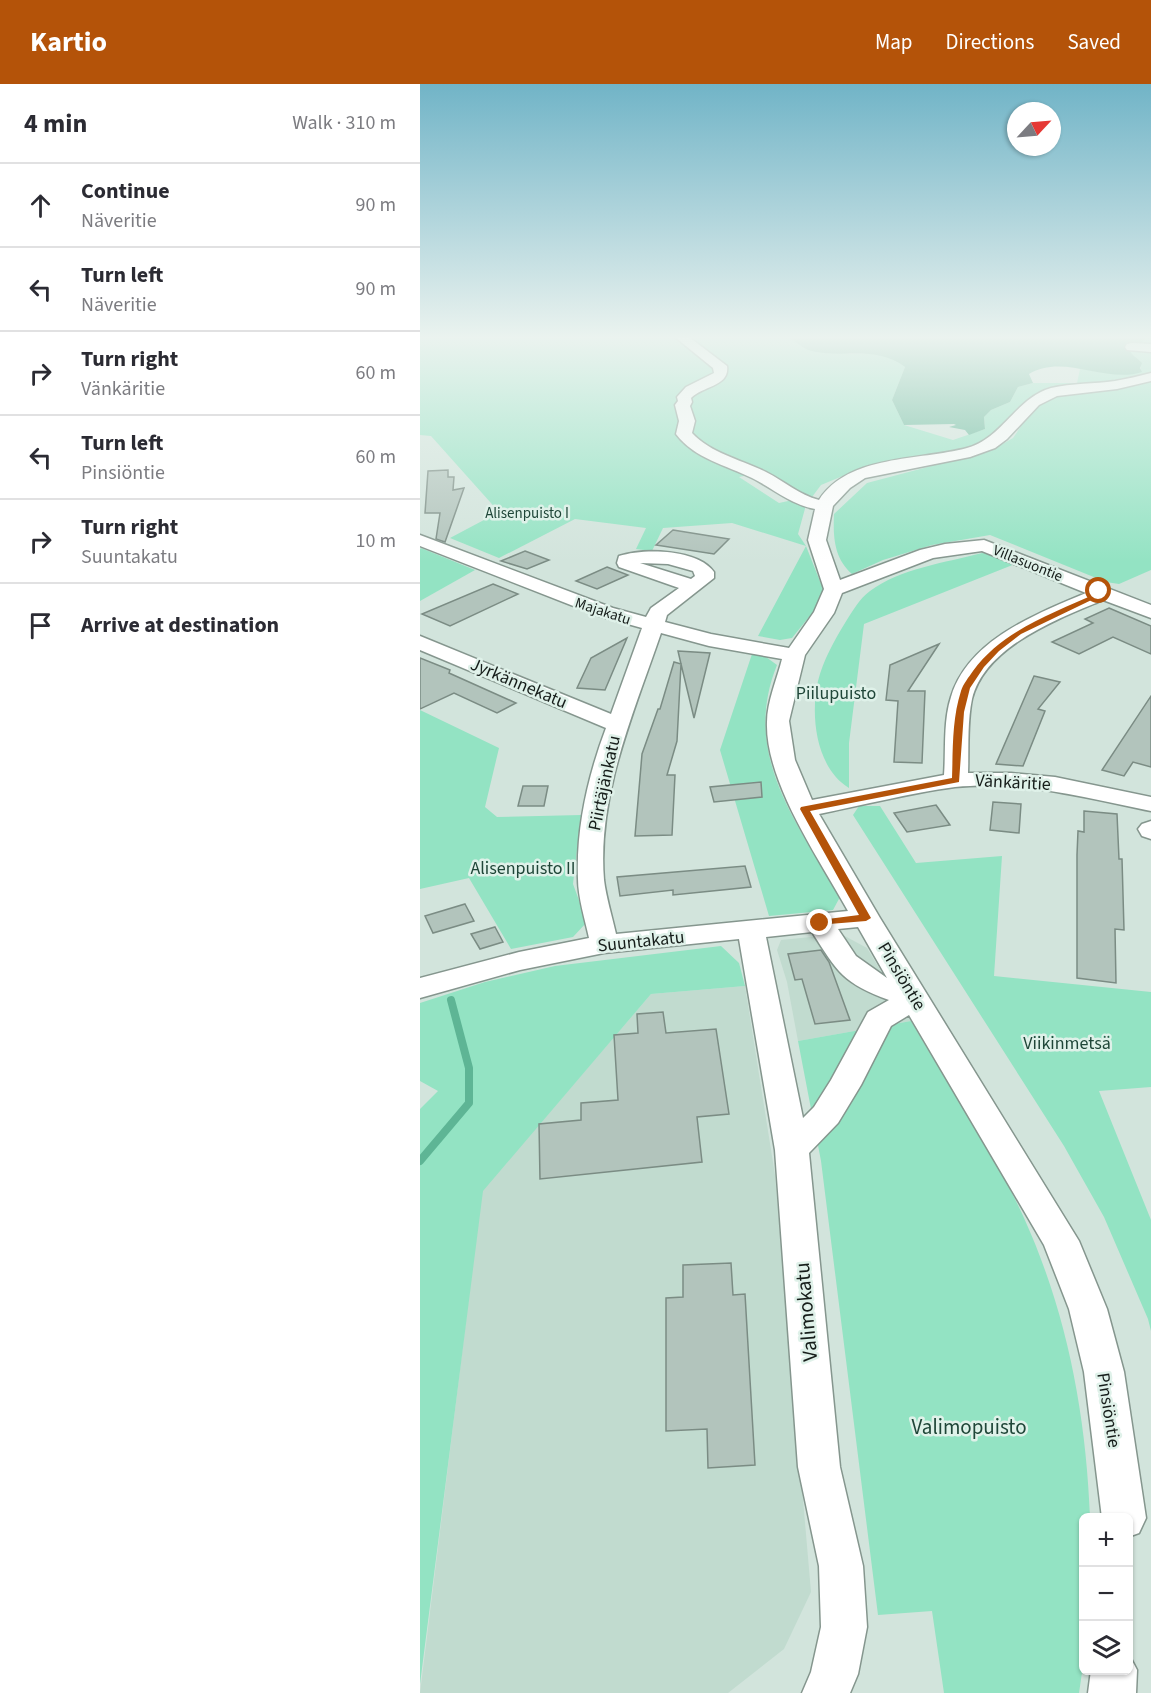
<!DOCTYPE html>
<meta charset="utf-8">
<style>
:root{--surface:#fff;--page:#f2f2f3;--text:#2b2b33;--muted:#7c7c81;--line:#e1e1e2;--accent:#b45309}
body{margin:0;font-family:"Source Sans 3",sans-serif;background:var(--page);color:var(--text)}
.controls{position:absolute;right:18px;bottom:18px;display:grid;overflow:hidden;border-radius:9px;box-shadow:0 2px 4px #0004}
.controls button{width:54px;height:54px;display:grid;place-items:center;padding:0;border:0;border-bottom:2px solid var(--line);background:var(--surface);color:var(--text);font:30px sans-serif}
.compass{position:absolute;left:587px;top:18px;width:54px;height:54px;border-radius:50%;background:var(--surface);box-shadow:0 2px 4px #0004;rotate:64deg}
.stop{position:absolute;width:18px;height:18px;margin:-14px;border:4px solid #b45309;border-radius:50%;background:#fff}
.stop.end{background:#b45309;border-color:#fff;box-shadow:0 2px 6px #0008}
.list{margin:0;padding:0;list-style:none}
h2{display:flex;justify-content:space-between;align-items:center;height:78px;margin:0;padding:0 24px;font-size:26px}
h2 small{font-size:20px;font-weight:400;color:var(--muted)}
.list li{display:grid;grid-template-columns:39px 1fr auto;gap:18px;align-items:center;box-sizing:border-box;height:84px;padding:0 24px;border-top:2px solid var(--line)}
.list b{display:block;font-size:22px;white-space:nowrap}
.list p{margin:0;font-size:20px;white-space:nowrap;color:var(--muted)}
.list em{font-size:20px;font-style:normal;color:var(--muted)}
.icon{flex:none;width:33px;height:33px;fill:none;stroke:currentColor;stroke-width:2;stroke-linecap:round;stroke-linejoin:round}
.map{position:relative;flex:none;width:731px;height:1609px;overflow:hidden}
header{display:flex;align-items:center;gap:36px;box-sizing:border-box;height:84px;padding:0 30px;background:var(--accent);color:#fff}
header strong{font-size:28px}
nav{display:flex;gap:33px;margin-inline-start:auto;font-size:21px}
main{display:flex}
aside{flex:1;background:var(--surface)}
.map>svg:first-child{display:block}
</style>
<header>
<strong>Kartio</strong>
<nav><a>Map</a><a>Directions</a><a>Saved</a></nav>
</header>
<main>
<aside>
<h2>4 min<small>Walk · 310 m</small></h2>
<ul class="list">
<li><svg class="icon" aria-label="ahead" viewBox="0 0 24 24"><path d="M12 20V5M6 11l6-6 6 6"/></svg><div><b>Continue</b><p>Näveritie</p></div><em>90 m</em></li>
<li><svg class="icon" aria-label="left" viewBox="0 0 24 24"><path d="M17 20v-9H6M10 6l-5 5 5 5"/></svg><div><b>Turn left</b><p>Näveritie</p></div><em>90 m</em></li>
<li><svg class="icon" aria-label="right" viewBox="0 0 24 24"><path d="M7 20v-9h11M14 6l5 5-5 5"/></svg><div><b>Turn right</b><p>Vänkäritie</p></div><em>60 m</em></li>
<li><svg class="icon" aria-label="left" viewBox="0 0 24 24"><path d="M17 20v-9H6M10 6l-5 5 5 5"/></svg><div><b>Turn left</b><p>Pinsiöntie</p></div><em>60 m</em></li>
<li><svg class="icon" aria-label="right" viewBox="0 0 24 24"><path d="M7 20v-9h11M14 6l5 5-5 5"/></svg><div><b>Turn right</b><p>Suuntakatu</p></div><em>10 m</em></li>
<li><svg class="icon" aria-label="arrive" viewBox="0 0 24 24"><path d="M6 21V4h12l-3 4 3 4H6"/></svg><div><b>Arrive at destination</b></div></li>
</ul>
</aside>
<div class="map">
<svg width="731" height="1609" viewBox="0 0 731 1609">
<rect width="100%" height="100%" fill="#d2e4dc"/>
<g fill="#c1dbcf">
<path d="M421,850L447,864L491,937L378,957L367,898L357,866L361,856Z"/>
<path d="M325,902L355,1091L391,1508L364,1565L308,1609H0L62,1107L231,910Z"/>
</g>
<g fill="#93e3c3" fill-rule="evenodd">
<path d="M0,253H368L430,270L454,269L473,274L485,283L472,316L484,341L533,356L565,345L564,333L571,326L590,318L598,303L613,299H657L660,285L676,286L684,289L721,288L720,277L712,273L709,265L710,260L731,253V288L713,295L637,306L577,351L558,362L538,367L442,384L401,401L386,421L378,450L386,462L403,505L393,528L372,554L360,556L338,552L386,462L312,439L243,444L232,467L216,465L226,444L155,435L79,474L30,454L79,428L11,352L0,351ZM342,388L382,414L359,419L319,393Z"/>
<path d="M731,296V486L699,500L686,498L570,451L512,461L463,476L432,490C414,474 413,453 414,430L447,399L572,366L593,354L612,326L622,317L635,312Z"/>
<path d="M0,465L1,464L55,486L0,517Z"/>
<path d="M562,469L579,471L595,480L444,540L429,659V704C396,684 390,632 398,597C403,577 414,557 425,539C432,528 439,515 450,507C481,484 525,479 562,469Z"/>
<path d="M332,570L346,573L357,581C321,670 377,739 420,813L413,826L349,832L300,666Z"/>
<path d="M0,626L79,664L65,723L77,733L161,731L153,800L167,838L153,853L91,865L49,794L0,805Z"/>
<path d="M439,722H460L496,779L582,772L574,892L731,908V1003L679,1007L731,1136V1247L728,1235L684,1133L644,1062L433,731Z"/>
<path d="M301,862L319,879L325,902L231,910L63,1107L0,1600V1025L18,1007L0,997V919L65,898L135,882Z"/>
<path d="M491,937C528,1001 574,1067 604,1134C647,1229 666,1330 670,1433L664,1434V1575L659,1609H524L512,1527L458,1531L401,1077L378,957Z"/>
</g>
<path fill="#5eb595" d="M368,253H728L722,258L711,260C707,271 716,272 722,279L720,284L722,288C686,300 643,269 609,290L613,299L598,303L590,318L571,326L564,333L565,345L549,351L545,346L529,343L536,341L534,340L484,341L472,316L485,283C454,260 422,276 388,266C382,263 374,257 368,253Z"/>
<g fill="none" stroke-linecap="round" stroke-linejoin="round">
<path stroke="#5eb595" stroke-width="8" d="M0,1077L49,1019V984L31,916"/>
</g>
<g fill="#b2c4bc" stroke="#7b8c84" stroke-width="1.5">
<path d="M28,386V393H34L33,406L44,404L25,458L16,455L20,429H5L8,387Z"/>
<path d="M253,446L309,455L294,470L236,461Z"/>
<path d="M105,467L129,476L107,485L81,477Z"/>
<path d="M187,483L208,491L177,505L156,497Z"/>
<path d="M73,500L98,510L30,542L2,530Z"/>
<path d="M689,524L731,542V570L693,553L659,570L632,558L673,539L665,535Z"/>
<path d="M207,554L185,606L157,604L171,574Z"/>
<path d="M519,560L488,607H505L502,679L474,678L478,617L466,616L470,581Z"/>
<path d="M258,567L290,569L274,634L261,580L257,657L247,691H255L252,751L215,752L222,670L238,625H240L254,578L261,580Z"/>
<path d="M0,574L30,586L29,589L96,619L77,629L34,609L0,625Z"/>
<path d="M614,592L640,598L618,625L625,627L603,682L576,680Z"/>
<path d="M731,612V683L713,678L704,692L682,686Z"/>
<path d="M341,698L342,713L294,718L290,703Z"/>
<path d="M103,702H128L124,722H98Z"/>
<path d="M573,718L601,720L599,749L570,746Z"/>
<path d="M516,721L530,741L487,748L474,729Z"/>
<path d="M664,727L697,730L699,775H702L704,846L695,845L696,899L657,894V771L658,747L664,748Z"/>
<path d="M325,782L331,803L253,811V806L200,812L197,793Z"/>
<path d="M45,820L54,837L13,849L5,832Z"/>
<path d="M75,843L83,858L60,865L51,850Z"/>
<path d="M401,866L409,878L430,936L395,940L382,895L375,896L368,870Z"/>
<path d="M243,928L246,949L296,945L309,1030L277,1033L282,1078L120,1095L119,1040L161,1036V1019L198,1016L194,951L218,949L217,930Z"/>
<path d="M311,1179L313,1211L325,1210L335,1381L288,1384L287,1345L246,1347V1214L263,1213V1181Z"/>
</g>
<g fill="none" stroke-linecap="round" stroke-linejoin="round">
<defs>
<g id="minor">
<path d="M255,253H269L307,282C310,302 283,302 271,314L272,318L270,322L275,337L272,349C292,370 320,375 346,388C364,397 379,411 399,416C429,370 499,377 547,364C583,354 596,314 631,304C652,299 674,300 695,297C707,295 719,292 731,289V297L697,305L637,312L619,321L587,355L575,364L550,373L445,394L430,404L413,422L406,456L420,496L500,466L525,460L564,456L731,521V534L683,516C638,535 565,562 552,615C547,639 549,664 548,689H591L635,693L731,713V727C667,714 601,696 535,703C490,709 444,721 399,730L460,834L659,1157L687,1225L704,1288L726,1434L719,1449L708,1453V1434H682L664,1288L649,1225L624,1161L489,931L471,942L441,1001L418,1039L389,1069L420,1383L443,1482L447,1543L438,1590L430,1609H382L391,1588L401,1543L399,1482L378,1383L355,1066L319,855L184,869L100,886L0,914V894L99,868L169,854C165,835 158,814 158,795C156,743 168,692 186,644L0,566V552L191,630L222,544L179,532L0,462V451L193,524L226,533L231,524L259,504L199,483L197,479L199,472C224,464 278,465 294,488V494L247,531L245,538L291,550L369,564L394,528L404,505L388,456L395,425C370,420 354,405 332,394C306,381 275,375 256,350L259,337L255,321L258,317L257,313L266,303L294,289L293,284ZM562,467L666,509C616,530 548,556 531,613C523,638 526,665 524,691L392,716L375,676L369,637L385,571L414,529L422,509L513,474ZM220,479L248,480L273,487L275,492L271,495ZM241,549L289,562L362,575C357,595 347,618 347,638C345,698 400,776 428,827L196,850C192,832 186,813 184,796C177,711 214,628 241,549ZM438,843L467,894L436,872L418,845ZM392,848C418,889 423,899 469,916L448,928L411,996L394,1023L383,1034L346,853Z"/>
<path d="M712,259L731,260V268L707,266L705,263L707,260Z"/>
<path d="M731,737V755L722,752L718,745L722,740Z"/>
<path d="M708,1569L717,1586L716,1609H668L671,1586H708Z"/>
</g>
</defs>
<use href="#minor" stroke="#85968e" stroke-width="3"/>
<use href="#minor" fill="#fff" fill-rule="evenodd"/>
</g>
<linearGradient id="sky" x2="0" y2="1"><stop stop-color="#71b4c7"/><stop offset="0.53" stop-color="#ebf3ef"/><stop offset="1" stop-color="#ebf3ef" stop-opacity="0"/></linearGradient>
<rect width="731" height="478" fill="url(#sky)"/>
<path fill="#b45309" d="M679,505L686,509L601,550L579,567L564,583L550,604L544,628L539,698L390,727L451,834L446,837L397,841V837L400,836L439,831L380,725L381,723L532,694C533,665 532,635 541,607C543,600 549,593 553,587C583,546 632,530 677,509Z"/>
<g text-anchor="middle" stroke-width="5" stroke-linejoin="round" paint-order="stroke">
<g font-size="15" fill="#1f4638" stroke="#dff1e9">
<text x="107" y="434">Alisenpuisto I</text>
</g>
<g font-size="15" fill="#161d1a" stroke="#dff1e9">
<text transform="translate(608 479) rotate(22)" y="5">Villasuontie</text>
<text transform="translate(183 527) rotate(18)" y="5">Majakatu</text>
</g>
<g font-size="18" fill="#161d1a" stroke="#dff1e9">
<text transform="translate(99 599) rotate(23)" y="6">Jyrkännekatu</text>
<text transform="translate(593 698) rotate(3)" y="6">Vänkäritie</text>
<text transform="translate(184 699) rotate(-78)" y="6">Piirtäjänkatu</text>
<text transform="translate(221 857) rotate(-6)" y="6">Suuntakatu</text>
<text transform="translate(482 892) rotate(59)" y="6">Pinsiöntie</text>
<text transform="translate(689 1326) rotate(81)" y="6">Pinsiöntie</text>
</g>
<g font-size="18" fill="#1f4638" stroke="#dff1e9">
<text x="416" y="615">Piilupuisto</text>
<text x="103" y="790">Alisenpuisto II</text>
<text x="647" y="965">Viikinmetsä</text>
</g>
<g font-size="21" fill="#161d1a" stroke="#dff1e9">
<text transform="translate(386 1228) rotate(-95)" y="7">Valimokatu</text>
</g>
<g font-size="21" fill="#1f4638" stroke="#dff1e9">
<text x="549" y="1350">Valimopuisto</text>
</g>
</g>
</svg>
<div class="controls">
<button>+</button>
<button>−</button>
<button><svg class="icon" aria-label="layers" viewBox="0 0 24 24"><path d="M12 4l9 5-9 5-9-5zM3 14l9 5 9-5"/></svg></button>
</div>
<svg class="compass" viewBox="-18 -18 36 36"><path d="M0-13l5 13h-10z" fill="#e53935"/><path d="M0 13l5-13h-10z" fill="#7c7c81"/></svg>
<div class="stop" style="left:679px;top:507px"></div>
<div class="stop end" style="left:400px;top:839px"></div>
</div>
</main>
